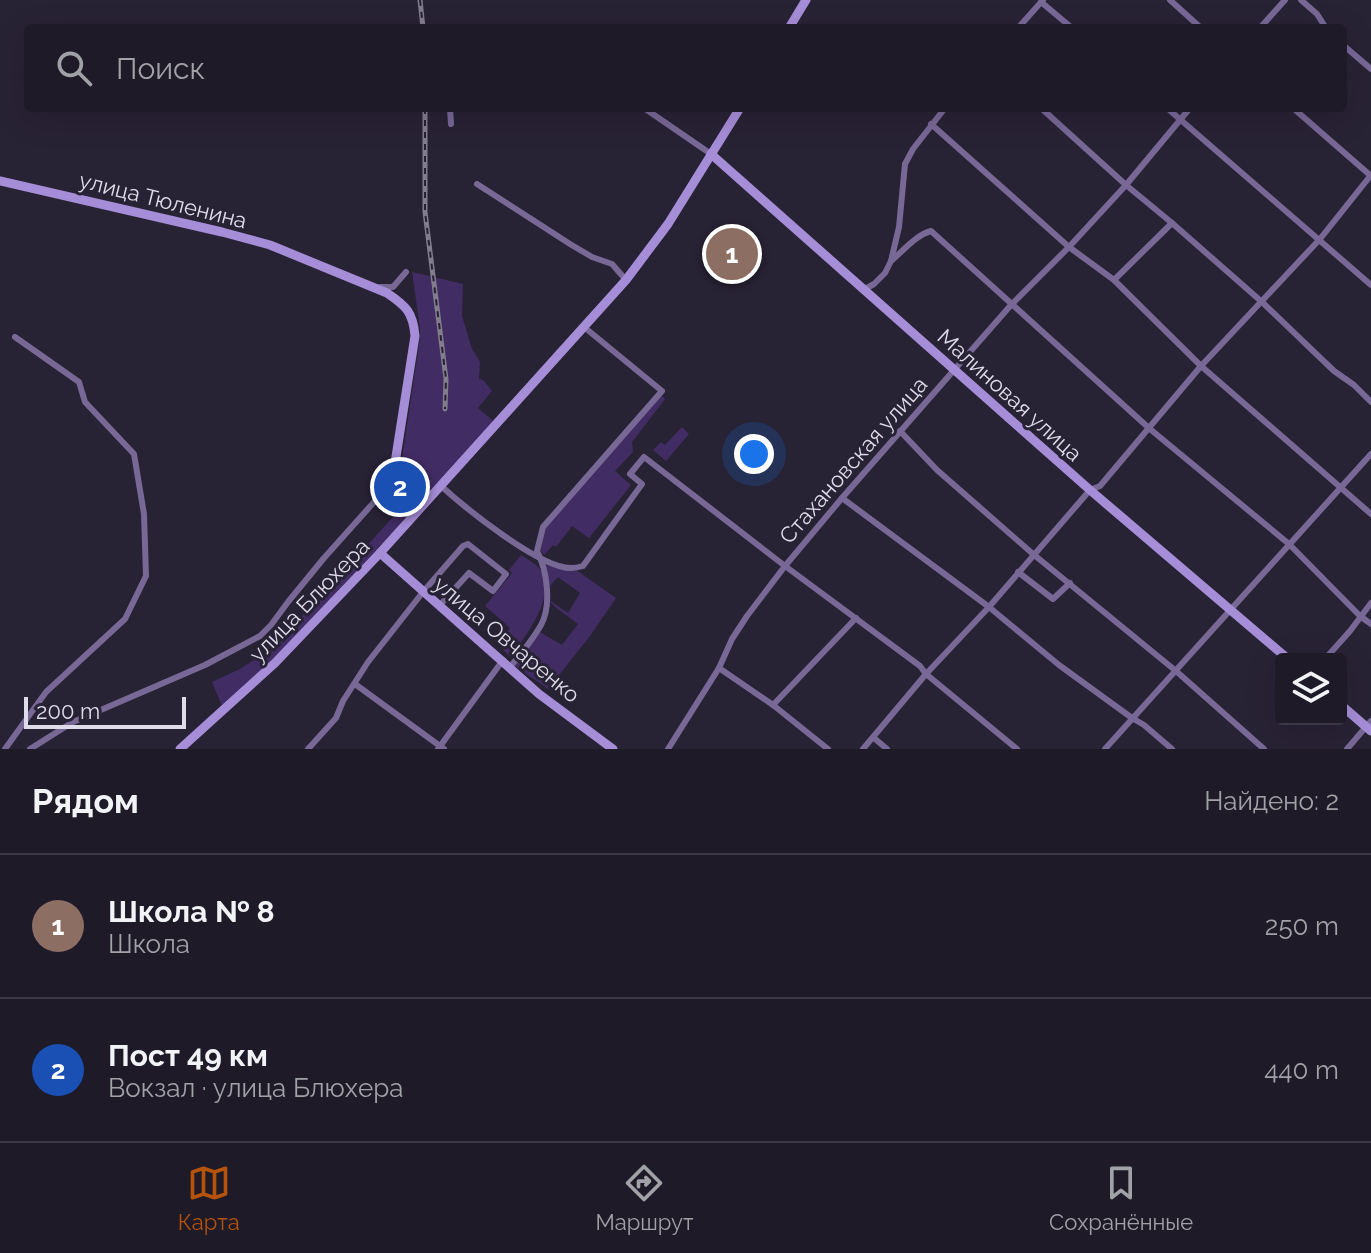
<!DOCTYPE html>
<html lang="ru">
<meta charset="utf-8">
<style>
:root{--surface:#1e1a28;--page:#262330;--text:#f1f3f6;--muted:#a1a1a8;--line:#3c3845;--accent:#b45309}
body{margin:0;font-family:Raleway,sans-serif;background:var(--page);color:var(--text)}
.controls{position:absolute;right:24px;bottom:24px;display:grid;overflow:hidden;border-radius:8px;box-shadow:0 8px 32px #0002}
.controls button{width:72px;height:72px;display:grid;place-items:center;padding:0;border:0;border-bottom:2px solid var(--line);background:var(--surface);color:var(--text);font:40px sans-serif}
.scale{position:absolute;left:24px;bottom:20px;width:162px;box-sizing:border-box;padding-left:8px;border:4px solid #dfdce9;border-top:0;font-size:22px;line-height:28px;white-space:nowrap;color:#dfdce9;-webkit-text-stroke:6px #282235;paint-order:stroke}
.you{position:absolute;left:754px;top:454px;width:28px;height:28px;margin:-20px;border:6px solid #fff;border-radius:50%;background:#1a73e8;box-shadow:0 0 0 12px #1a73e833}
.badge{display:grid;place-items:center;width:52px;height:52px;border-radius:50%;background:var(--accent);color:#fff;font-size:26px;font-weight:700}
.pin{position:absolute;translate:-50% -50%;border:4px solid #fff;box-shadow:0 2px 8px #0006}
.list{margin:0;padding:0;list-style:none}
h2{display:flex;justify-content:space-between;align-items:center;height:104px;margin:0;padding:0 32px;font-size:34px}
h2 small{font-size:26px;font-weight:400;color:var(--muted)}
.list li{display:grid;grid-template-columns:52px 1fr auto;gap:24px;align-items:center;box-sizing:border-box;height:144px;padding:0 32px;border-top:2px solid var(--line)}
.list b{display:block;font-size:30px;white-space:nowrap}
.list p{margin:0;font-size:26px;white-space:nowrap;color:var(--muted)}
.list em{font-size:26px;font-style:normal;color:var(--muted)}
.icon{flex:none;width:44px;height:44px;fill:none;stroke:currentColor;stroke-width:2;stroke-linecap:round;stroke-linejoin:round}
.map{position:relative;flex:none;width:1371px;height:749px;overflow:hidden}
.search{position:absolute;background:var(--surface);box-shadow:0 8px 32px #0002;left:24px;right:24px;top:24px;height:88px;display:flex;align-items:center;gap:20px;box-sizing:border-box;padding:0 28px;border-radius:8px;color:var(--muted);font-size:30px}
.sheet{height:392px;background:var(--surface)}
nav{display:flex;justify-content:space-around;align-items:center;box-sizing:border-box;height:112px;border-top:2px solid var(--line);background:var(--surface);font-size:22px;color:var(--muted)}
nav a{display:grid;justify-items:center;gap:4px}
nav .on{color:var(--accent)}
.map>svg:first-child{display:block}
</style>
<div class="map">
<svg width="1371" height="749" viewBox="0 0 1371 749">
<rect width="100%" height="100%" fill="#282235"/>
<g fill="#422c64">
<path d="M412,272L463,284L462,316L472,349L480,362L479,379L483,380L492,391L478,408L493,421L419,505C407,506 401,496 398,486L420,338V328Z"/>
<path d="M661,395L665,399L632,442L633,452L615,471L631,485L589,538L572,526L556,547L553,545L544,555L539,548L545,527Z"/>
<path d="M682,427L689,434L666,461L653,450L661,442L665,445Z"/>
<path d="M401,508L405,511L406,516L398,527L269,664L222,706L212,682L240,669L266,652L322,596Z"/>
<path d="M521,555C527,559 537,564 541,571C556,599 526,635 510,657L498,644L510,628L485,606L512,573L509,570Z"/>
<path d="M547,565L568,571L576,570L616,598L590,636L548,689L515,666L540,632L562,645L578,624L554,606L548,599L568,613L580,593L558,577L549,587L545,567Z"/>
</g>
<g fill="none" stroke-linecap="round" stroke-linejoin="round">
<g stroke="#776896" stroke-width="6">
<path d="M1170,0L1201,28"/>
<path d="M1301,0L1317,14L1326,28"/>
<path d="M1041,2L1072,28"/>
<path d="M1018,28L1043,0"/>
<path d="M1260,28L1285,0"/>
<path d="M1343,45L1371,69"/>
<path d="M450,108L451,124"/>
<path d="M644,108L711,154"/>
<path d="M1041,108L1126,185L1172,223L1262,302L1334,371L1354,385L1371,402"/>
<path d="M1167,108L1371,285"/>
<path d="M1293,108L1371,176"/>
<path d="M931,124L1069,247L1114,280L1201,366L1371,514"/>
<path d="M477,184L570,244L592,257L612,264L626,280"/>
<path d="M891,261C903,251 916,235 931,231L1150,429L1289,544L1360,616L1371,624"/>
<path d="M1114,280L1172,223"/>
<path d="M380,287H393L406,272"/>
<path d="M863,290L874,284L885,273L891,261L899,227L905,164L913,149L945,108"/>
<path d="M900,431L937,470L1033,554L1176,671L1264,749"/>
<path d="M440,485C464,507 539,568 571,568C574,568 580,567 583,566L642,484L630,474L644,457L785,566L920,666L926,674L1017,749"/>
<path d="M842,498L989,607L1059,665L1132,718L1144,725L1172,749"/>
<path d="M1018,572L1053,599L1070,583"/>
<path d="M1325,659L1350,631L1371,603"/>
<path d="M510,667C521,654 533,639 541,625C552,605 547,570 537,551L543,527L662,391L584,327"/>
<path d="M719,668L773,705L828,749"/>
<path d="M355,684L444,749"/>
<path d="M773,705L856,618"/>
<path d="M874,738L887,749"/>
<path d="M5,749L46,692L125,619L146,576L144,514L134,454L85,402L79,382L15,337"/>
<path d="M30,749L73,722L205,665L260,636L271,625L288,602L324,558L392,482"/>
<path d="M308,749L336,718L343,701L368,662L423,592L463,546L468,544L506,574L493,591L469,573L440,605"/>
<path d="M438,749L503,660"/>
<path d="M668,749L719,668L732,639L747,616L785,566L842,498L1011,305L1069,247L1126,185L1190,108"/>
<path d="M863,749L926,674L989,607L1090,490L1100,486L1201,366L1320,239L1371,175"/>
<path d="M1105,749L1371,454"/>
<path d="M1347,749L1371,721"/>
</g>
<g stroke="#a68dd7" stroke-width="9">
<path d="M789,28L806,0"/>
<path d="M711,154L1090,490L1288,659"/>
<path d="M0,181L222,232L270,245L387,293C406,306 413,312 415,336L392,482C395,498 399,505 415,513"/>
<path d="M380,553L539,694L613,749"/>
<path d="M1341,705L1371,731"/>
<path d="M180,749L275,663L380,553L626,280L668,224L740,108"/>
</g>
<defs>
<g id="rail">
<path d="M420,0L423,28"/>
<path d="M425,108V212L446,379L445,409"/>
</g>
</defs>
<use href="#rail" stroke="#827d8d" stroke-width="5"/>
<use href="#rail" stroke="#282235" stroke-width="2" stroke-dasharray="6" stroke-linecap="butt"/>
</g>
<g text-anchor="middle" stroke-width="6" stroke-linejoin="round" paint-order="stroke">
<g font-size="22" fill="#dfdce9" stroke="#282235">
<text transform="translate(163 200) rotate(14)" y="8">улица Тюленина</text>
<text transform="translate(1010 395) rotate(42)" y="8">Малиновая улица</text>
<text transform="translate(853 460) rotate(-49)" y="8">Стахановская улица</text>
<text transform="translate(309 600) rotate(-46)" y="8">улица Блюхера</text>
<text transform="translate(507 639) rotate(40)" y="8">улица Овчаренко</text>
</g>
</g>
</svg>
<div class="controls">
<button><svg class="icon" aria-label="layers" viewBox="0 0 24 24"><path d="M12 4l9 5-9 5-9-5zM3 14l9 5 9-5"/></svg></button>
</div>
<div class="scale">200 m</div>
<div class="you"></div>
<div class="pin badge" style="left:732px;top:254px;background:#8d6e63">1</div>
<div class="pin badge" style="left:400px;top:487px;background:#1a4fb4">2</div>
<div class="search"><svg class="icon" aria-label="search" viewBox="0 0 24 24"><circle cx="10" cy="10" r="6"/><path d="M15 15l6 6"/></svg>Поиск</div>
</div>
<section class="sheet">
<h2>Рядом<small>Найдено: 2</small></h2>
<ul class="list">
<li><span class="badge" style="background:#8d6e63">1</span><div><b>Школа № 8</b><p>Школа</p></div><em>250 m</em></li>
<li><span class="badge" style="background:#1a4fb4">2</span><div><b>Пост 49 км</b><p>Вокзал · улица Блюхера</p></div><em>440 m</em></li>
</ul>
</section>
<nav>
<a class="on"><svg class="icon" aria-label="map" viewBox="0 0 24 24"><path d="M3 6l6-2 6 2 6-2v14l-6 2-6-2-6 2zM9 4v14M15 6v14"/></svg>Карта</a>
<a><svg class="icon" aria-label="directions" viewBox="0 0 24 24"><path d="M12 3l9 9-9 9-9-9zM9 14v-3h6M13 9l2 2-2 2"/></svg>Маршрут</a>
<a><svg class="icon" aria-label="saved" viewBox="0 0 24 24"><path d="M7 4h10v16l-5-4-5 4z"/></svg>Сохранённые</a>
</nav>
